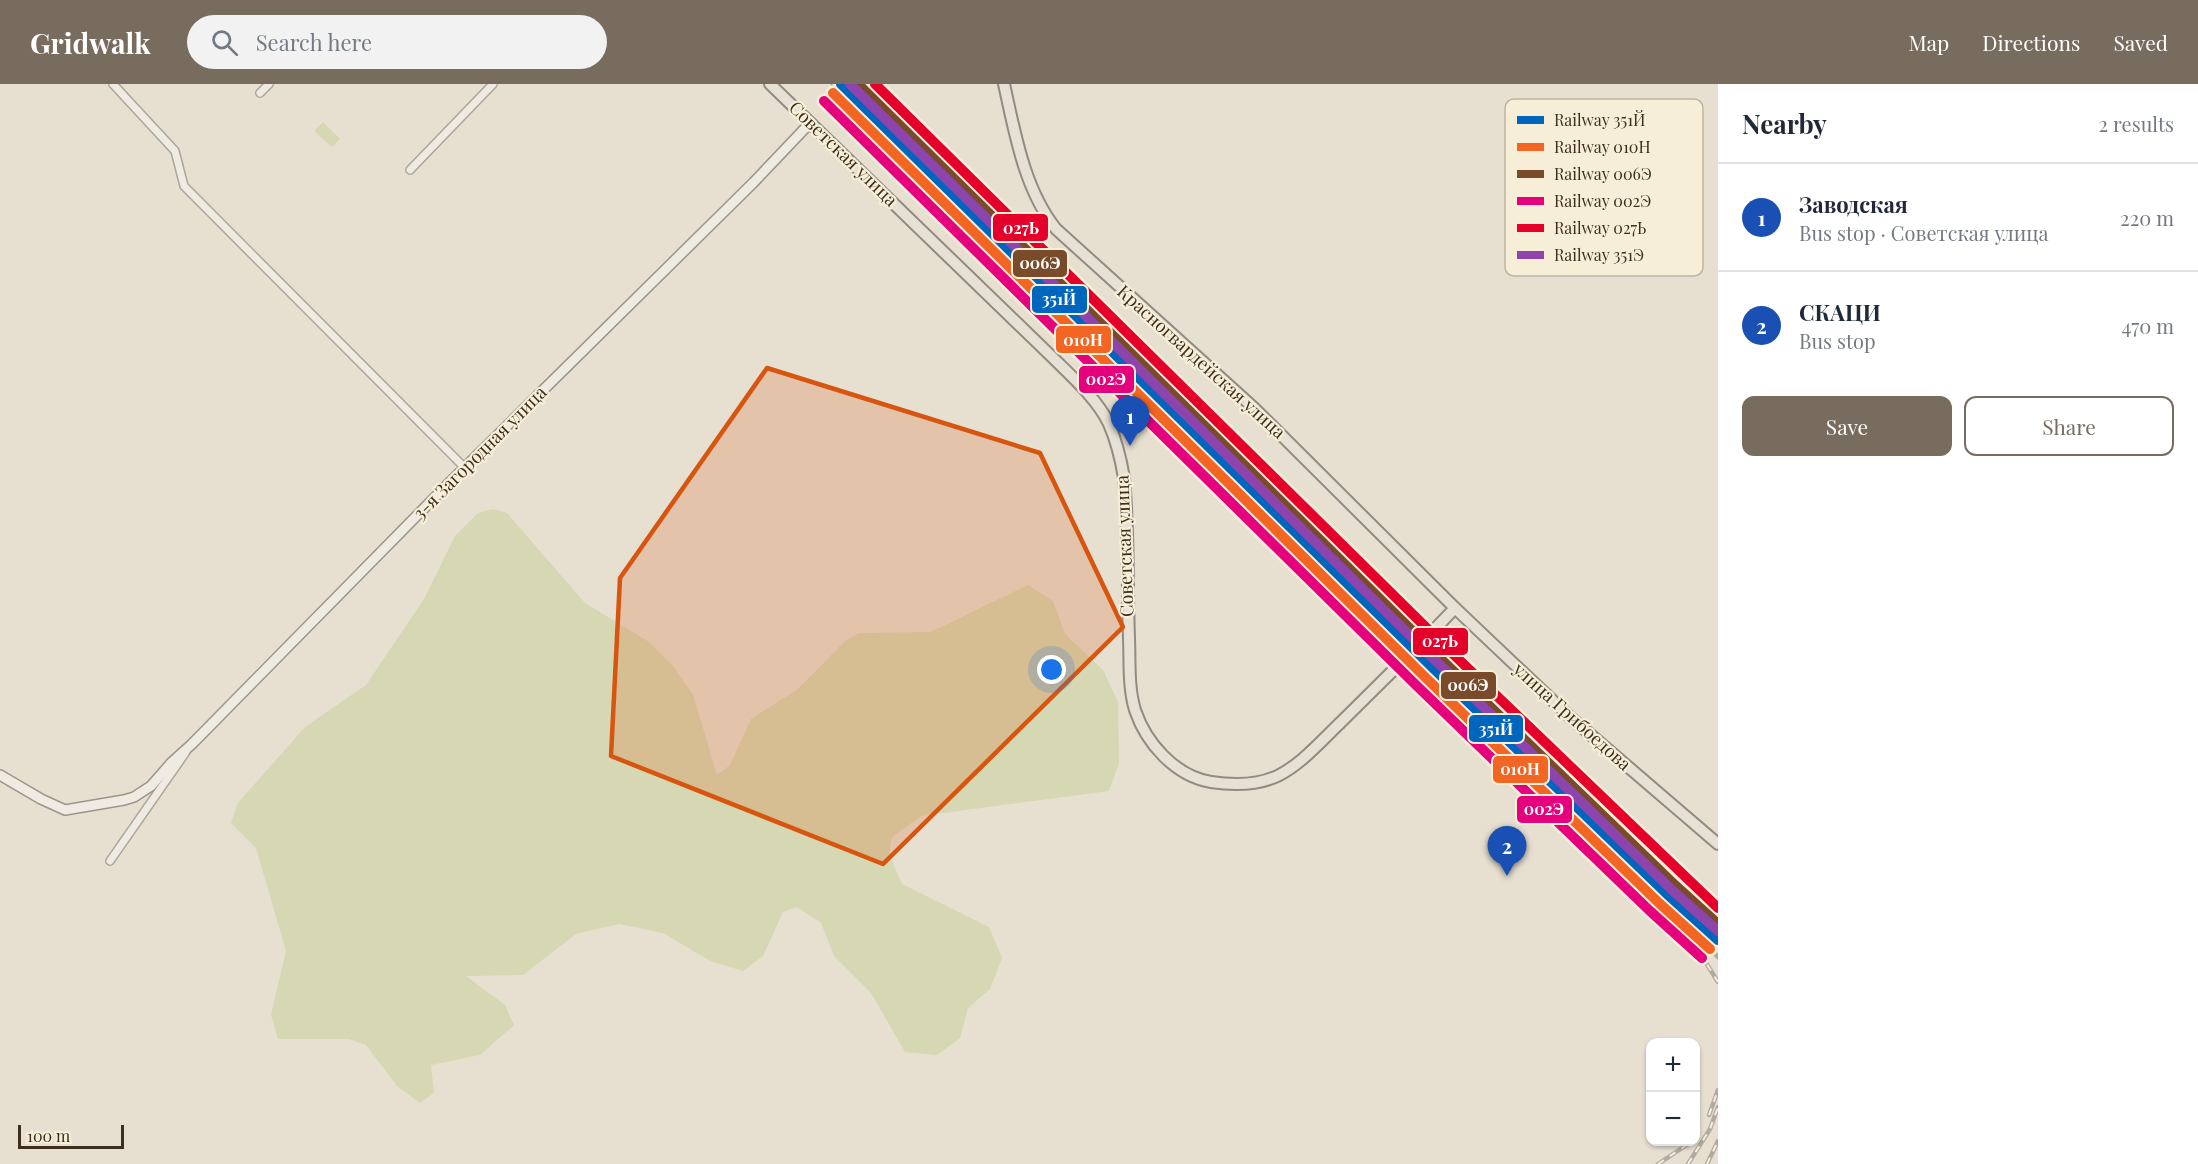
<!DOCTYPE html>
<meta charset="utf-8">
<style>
:root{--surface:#fff;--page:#f2f2f3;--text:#1f2937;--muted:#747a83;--line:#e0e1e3;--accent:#786c5e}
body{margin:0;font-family:"Playfair Display",serif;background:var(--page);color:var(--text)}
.controls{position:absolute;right:18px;bottom:18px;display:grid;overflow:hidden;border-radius:12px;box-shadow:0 2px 4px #0004}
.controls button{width:54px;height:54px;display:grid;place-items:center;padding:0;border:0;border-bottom:2px solid var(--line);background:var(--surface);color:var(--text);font:30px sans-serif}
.scale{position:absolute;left:18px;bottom:15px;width:106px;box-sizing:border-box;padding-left:6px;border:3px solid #3d2e20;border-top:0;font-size:16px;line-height:21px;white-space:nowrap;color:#3d2e20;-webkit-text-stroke:4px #f7eed8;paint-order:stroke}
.you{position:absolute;left:1052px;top:586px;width:21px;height:21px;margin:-15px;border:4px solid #fff;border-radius:50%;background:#1a73e8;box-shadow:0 0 0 9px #1a73e833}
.badge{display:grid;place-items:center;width:39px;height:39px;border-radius:50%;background:var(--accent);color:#fff;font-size:20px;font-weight:700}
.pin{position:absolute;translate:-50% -50px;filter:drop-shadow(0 2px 3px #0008)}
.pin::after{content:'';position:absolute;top:32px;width:21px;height:18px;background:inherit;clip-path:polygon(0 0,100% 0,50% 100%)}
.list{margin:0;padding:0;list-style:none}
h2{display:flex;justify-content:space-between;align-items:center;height:78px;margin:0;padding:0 24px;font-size:26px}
h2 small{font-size:20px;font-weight:400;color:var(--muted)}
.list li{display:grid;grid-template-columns:39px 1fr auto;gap:18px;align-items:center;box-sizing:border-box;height:108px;padding:0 24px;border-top:2px solid var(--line)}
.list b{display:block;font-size:22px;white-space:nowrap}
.list p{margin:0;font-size:20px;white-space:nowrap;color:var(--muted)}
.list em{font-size:20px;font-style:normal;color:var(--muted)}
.actions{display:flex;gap:12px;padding:18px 24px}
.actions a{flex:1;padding:14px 0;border:2px solid var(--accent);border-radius:12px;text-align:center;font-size:21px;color:var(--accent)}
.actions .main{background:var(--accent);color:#fff}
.icon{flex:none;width:33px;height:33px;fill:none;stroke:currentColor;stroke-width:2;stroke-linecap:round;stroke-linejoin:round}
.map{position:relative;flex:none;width:1718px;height:1080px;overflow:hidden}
header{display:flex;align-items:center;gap:36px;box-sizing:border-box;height:84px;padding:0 30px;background:var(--accent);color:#fff}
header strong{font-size:28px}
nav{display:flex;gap:33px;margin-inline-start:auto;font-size:21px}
.search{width:420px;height:54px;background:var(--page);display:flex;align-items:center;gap:15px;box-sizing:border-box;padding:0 21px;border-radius:33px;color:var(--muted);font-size:22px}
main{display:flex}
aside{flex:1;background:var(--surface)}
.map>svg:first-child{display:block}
</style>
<header>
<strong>Gridwalk</strong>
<div class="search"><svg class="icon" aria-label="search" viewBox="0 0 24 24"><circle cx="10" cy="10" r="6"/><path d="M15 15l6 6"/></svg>Search here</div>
<nav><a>Map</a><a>Directions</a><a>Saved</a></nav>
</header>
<main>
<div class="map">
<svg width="1718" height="1080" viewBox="0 0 1718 1080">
<rect width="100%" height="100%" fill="#e7e0d1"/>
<g fill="#d6d7b3">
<path d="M323,38L340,55L332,63L315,48V46Z"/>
<path d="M493,425L507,429L585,519L649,558L674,583L693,611L717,691L730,681L751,635L798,605L846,556L859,549L931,548L1028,501L1053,517L1065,550L1103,586L1118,618L1119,679L1109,707L921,732L892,753L889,770L902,800L989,843L1002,874L990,905L968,924L960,954L937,971L905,968L871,909L834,872L821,839L797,823L783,828L763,872L743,887L710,877L663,849L619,840L576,850L523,891L466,892L505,921L514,941L480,971L431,981L434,1009L420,1019L397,1002L366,961L349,955H278L271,931L286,867L256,764L231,739L238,719L305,643L366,601L424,515L455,452L478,429Z"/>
</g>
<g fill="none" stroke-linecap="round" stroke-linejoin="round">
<defs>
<g id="street">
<path d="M113,0L175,67L184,102L465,384"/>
<path d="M260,9L269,0"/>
<path d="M410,86L493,0"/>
<path d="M110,777L186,668"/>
</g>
<path id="secondary" d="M0,691L41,715L65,726L124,716L134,713L151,702L172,678L192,660L447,401L754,98L811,38"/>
<g id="primary">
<path d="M770,0L1048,269C1068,289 1097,314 1109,340C1117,358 1121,376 1124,394C1129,447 1127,501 1129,554C1130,577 1128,603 1135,626C1146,659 1175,692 1211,698C1277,708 1295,683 1339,640"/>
<path d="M1004,0C1015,49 1024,105 1056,145L1254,324L1455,524L1570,633L1718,760"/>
<path d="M1432,548L1455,524"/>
</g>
</defs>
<use href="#street" stroke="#ada599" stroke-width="10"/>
<use href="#secondary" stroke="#9c958a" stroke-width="12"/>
<use href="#primary" stroke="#928b80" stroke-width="14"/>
<use href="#street" stroke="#efebe3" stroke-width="7"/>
<use href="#secondary" stroke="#efebe3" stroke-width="9"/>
<use href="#primary" stroke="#e6e1d4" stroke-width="10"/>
<defs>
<g id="rail">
<path d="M833,0L1648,799L1718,873"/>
<path d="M891,67L959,148L1156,341L1189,381L1260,451L1299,488L1369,543L1414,582"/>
<path d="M1174,351L1329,501"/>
<path d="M1685,845L1718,898"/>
<path d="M1709,1031L1718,1006"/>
<path d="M1658,1080L1691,1058"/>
<path d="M1688,1080L1710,1045L1718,1023"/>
<path d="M1707,1080L1718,1057"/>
</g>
</defs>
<use href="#rail" stroke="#afaaa2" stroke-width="4.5"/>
<use href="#rail" stroke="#f7eed8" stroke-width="2" stroke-dasharray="7" stroke-linecap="butt"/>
<defs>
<path id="primary-bridge" d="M1339,640L1432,548"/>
</defs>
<use href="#primary-bridge" stroke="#928b80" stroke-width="14" stroke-linecap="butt"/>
<use href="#primary-bridge" stroke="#e6e1d4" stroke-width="10"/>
<defs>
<path id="rail-1" d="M841,0L1435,586L1667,810L1718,856"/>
<path id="rail-2" d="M833,9L1427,595L1659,819L1710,865"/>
<path id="rail-3" d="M858,0L1443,577L1675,801L1718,840"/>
<path id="rail-4" d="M824,17L1418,603L1650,827L1702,874"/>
<path id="rail-5" d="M875,0L1452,569L1718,824"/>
<path id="rail-6" d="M850,0L1440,581L1671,805L1718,847"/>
</defs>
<use href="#rail-1" stroke="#f7eed8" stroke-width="15"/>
<use href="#rail-2" stroke="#f7eed8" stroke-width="15"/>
<use href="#rail-3" stroke="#f7eed8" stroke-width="15"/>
<use href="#rail-4" stroke="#f7eed8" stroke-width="15"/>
<use href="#rail-5" stroke="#f7eed8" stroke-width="15"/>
<use href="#rail-6" stroke="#f7eed8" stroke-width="15"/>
<use href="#rail-1" stroke="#0065bd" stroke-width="10"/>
<use href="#rail-2" stroke="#f26522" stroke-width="10"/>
<use href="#rail-3" stroke="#7a4b2a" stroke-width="10"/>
<use href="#rail-4" stroke="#e5007d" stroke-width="10"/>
<use href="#rail-5" stroke="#e4002b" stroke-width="10"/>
<use href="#rail-6" stroke="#8e44ad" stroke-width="10"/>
</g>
<path fill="#d7550e" fill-opacity="0.2" stroke="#d7550e" stroke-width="4.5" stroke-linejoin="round" d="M767,284L1040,369L1123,543L883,780L611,672L620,494Z"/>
<g text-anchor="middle" stroke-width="4.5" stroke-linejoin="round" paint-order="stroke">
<g font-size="18" fill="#3d2e20" stroke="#f7eed8">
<text transform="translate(843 70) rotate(44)" y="6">Советская улица</text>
<text transform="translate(1201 278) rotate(42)" y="6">Красногвардейская улица</text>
<text transform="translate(480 369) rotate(-45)" y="6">3-я Загородная улица</text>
<text transform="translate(1125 462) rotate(-92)" y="6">Советская улица</text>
<text transform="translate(1572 633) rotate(42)" y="6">улица Грибоедова</text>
</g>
</g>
<rect x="1505" y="15" width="198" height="177" rx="9" fill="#f7eed8" stroke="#bfb4a1" stroke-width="1.5"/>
<rect x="1517" y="32" width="27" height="8" fill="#0065bd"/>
<rect x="1517" y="59" width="27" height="8" fill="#f26522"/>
<rect x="1517" y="86" width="27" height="8" fill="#7a4b2a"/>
<rect x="1517" y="113" width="27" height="8" fill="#e5007d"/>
<rect x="1517" y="140" width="27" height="8" fill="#e4002b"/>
<rect x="1517" y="167" width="27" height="8" fill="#8e44ad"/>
<g font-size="16" fill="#3d2e20">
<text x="1554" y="42">Railway 351Й</text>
<text x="1554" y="69">Railway 010Н</text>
<text x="1554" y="96">Railway 006Э</text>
<text x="1554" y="123">Railway 002Э</text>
<text x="1554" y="150">Railway 027Ь</text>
<text x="1554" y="177">Railway 351Э</text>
</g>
<g stroke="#f7eed8" stroke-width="2">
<rect x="992" y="129" width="57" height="29" rx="6" fill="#e4002b"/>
<rect x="1012" y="165" width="56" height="29" rx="6" fill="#7a4b2a"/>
<rect x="1031" y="201" width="57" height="29" rx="6" fill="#0065bd"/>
<rect x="1055" y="241" width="57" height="29" rx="6" fill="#f26522"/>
<rect x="1078" y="281" width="57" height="29" rx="6" fill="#e5007d"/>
<rect x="1412" y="543" width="57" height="29" rx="6" fill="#e4002b"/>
<rect x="1440" y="587" width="57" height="29" rx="6" fill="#7a4b2a"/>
<rect x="1468" y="630" width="56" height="29" rx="6" fill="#0065bd"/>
<rect x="1492" y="671" width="57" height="29" rx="6" fill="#f26522"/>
<rect x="1516" y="711" width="57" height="29" rx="6" fill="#e5007d"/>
</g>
<g font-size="16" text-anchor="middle" font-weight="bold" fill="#fff">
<text x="1021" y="150">027Ь</text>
<text x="1040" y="185">006Э</text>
<text x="1059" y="221">351Й</text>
<text x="1083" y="262">010Н</text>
<text x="1106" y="301">002Э</text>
<text x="1440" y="563">027Ь</text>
<text x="1468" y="607">006Э</text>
<text x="1496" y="651">351Й</text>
<text x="1520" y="691">010Н</text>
<text x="1544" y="731">002Э</text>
</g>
</svg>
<div class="controls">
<button>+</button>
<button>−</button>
</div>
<div class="scale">100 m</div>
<div class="you"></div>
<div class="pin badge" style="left:1130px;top:362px;background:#1a4fb4">1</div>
<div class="pin badge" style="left:1507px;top:792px;background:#1a4fb4">2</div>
</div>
<aside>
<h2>Nearby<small>2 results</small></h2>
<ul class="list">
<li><span class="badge" style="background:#1a4fb4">1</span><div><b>Заводская</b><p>Bus stop · Советская улица</p></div><em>220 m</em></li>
<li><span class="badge" style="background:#1a4fb4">2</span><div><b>СКАЦИ</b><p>Bus stop</p></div><em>470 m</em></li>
</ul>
<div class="actions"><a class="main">Save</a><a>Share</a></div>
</aside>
</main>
